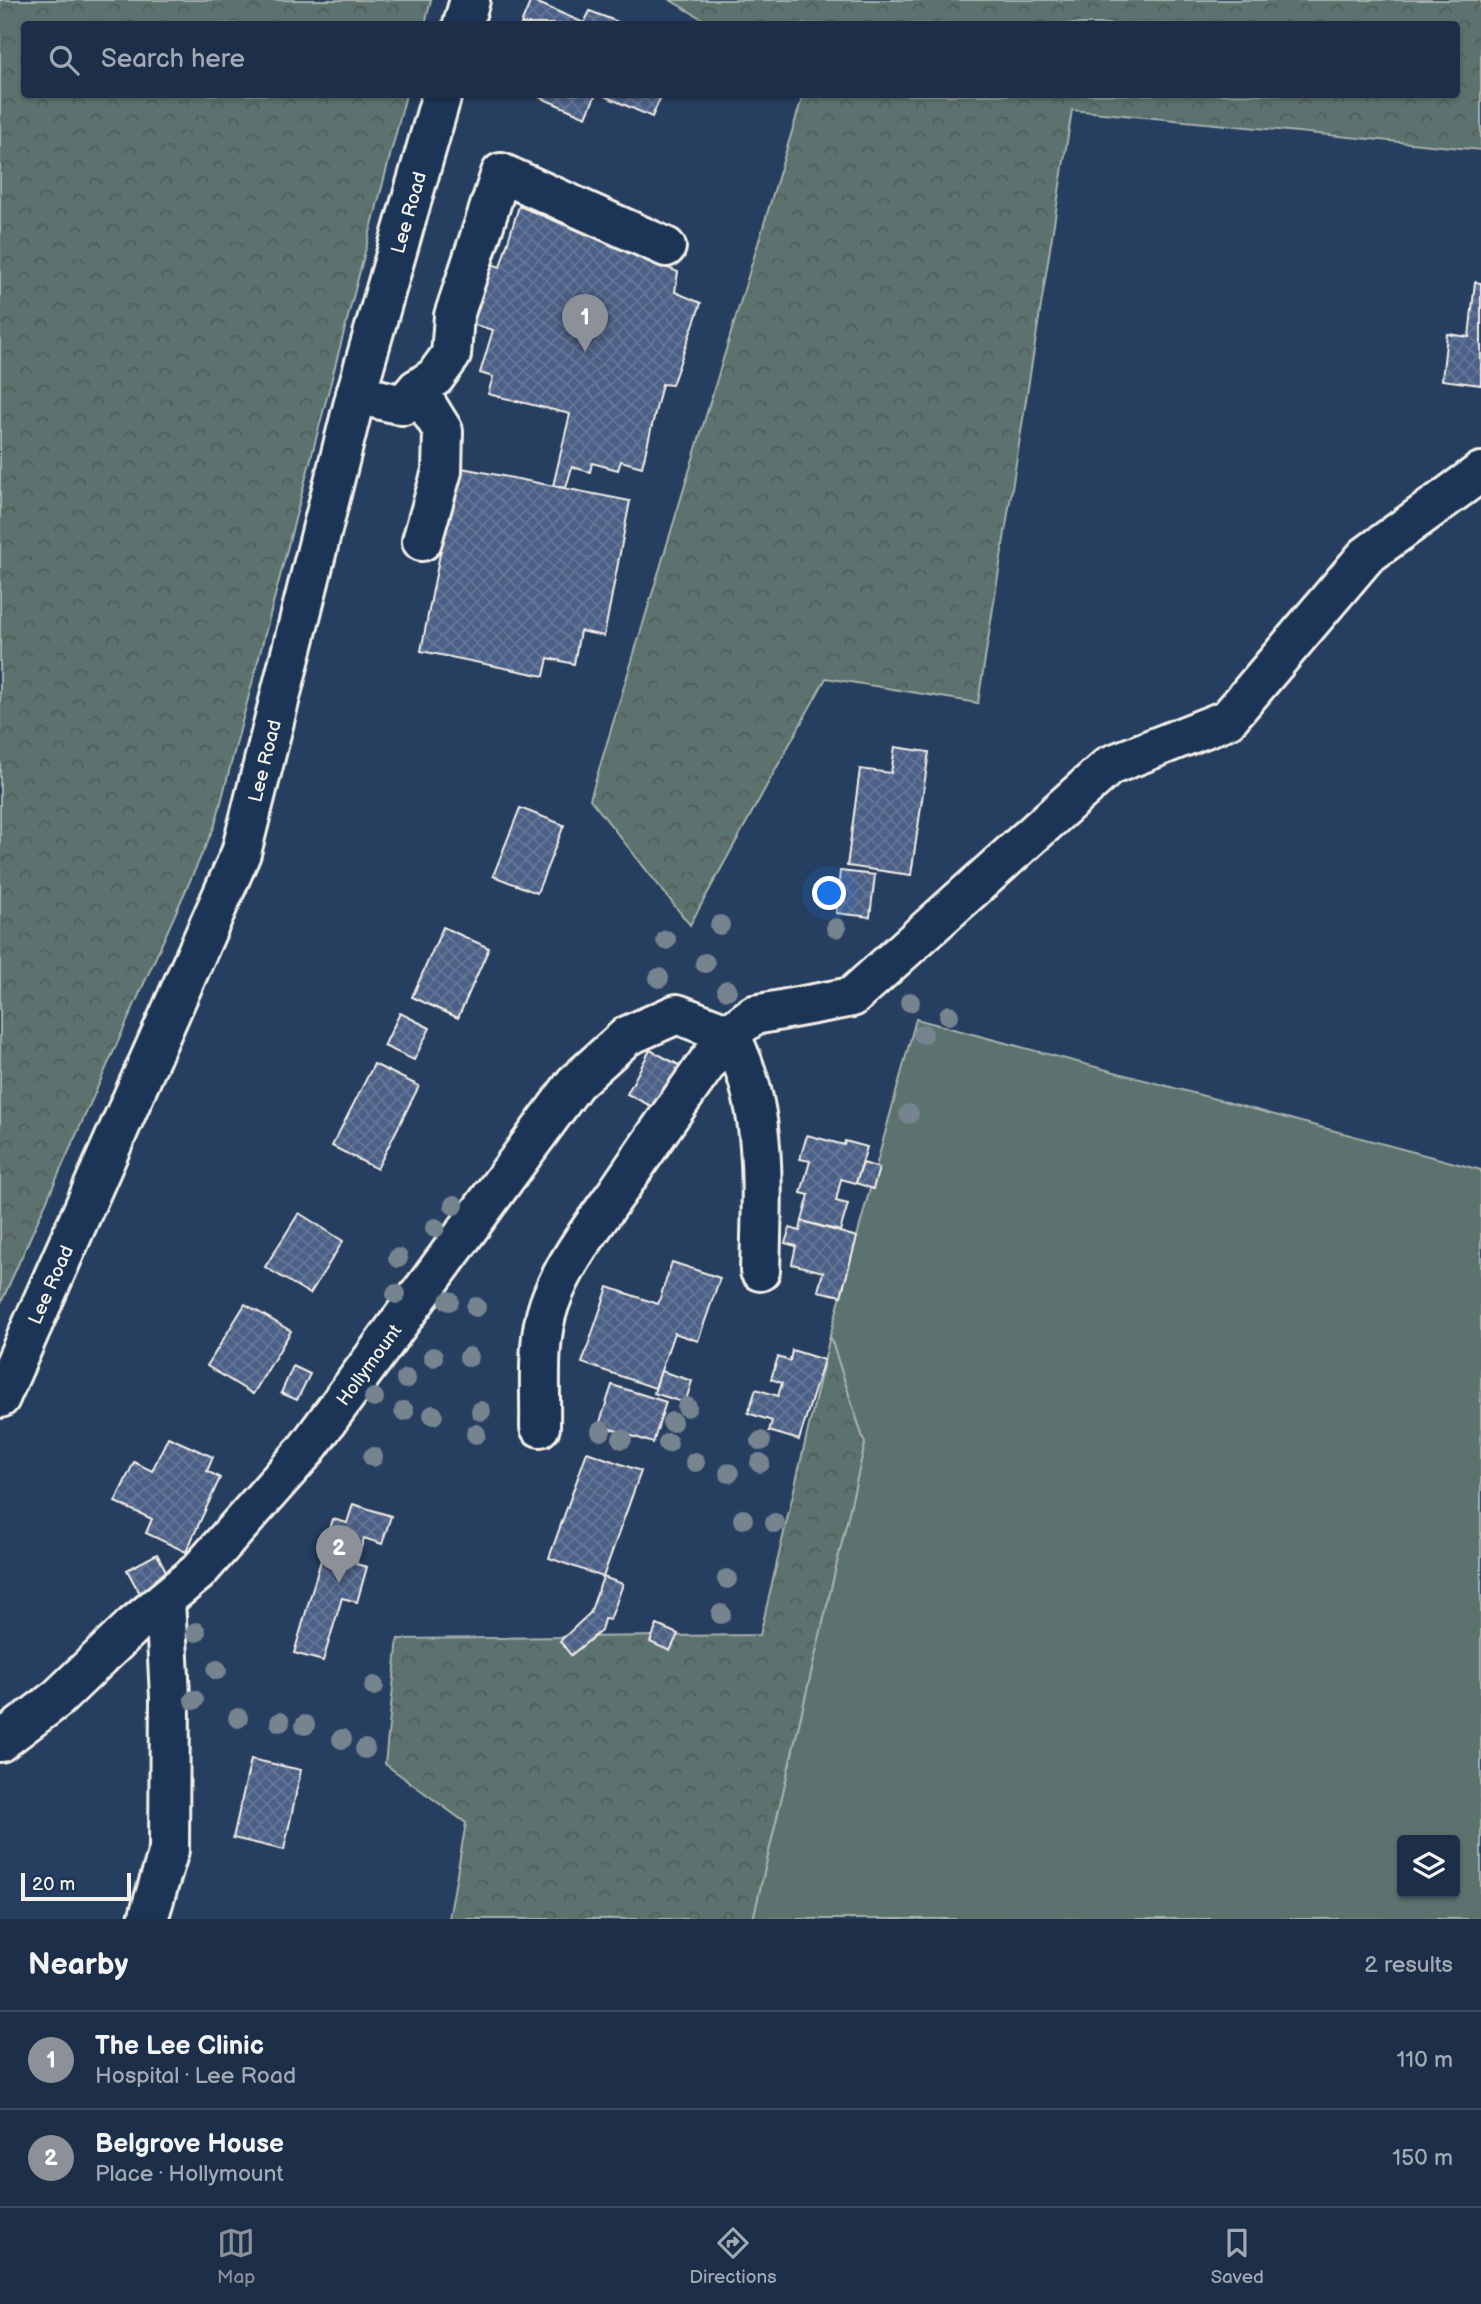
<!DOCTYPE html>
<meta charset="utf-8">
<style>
:root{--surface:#1c2e48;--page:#25364f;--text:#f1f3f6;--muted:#a0a8b4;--line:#3a4a60;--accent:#8c9099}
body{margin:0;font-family:"Balsamiq Sans",sans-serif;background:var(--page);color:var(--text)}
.controls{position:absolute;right:21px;bottom:21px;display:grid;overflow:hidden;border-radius:7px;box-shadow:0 2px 5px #0004}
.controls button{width:63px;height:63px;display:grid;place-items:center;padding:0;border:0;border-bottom:2px solid var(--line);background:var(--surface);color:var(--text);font:35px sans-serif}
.scale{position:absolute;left:21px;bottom:18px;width:110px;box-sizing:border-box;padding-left:7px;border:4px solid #f4f1e8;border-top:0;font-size:19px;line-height:24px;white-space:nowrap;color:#f4f1e8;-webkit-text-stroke:5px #1d3557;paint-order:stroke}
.you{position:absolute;left:830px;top:894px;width:24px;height:24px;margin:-18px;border:5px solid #fff;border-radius:50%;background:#1a73e8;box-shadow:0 0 0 10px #1a73e833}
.badge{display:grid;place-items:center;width:46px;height:46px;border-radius:50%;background:var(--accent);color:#fff;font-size:23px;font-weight:700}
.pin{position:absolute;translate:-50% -58px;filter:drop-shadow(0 2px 4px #0008)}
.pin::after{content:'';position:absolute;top:37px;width:24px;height:21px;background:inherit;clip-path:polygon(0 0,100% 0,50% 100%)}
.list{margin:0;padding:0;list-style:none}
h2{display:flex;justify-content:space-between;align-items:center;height:91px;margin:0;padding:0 28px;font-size:30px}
h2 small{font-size:23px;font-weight:400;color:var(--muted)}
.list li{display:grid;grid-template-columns:46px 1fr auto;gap:21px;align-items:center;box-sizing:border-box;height:98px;padding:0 28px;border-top:2px solid var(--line)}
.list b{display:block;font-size:26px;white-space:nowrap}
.list p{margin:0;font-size:23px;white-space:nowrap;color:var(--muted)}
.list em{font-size:23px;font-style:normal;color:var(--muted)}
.icon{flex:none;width:38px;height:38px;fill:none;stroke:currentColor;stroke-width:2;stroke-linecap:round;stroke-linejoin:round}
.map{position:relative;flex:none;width:1481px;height:1919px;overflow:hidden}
.search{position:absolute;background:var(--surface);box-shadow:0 2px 5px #0004;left:21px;right:21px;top:21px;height:77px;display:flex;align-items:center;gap:18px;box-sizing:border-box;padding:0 24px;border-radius:7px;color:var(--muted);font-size:26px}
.sheet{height:287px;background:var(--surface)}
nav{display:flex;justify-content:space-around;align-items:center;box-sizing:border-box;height:98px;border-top:2px solid var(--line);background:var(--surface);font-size:19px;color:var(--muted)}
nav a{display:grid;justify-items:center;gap:4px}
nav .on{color:var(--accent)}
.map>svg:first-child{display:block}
</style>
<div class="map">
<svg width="1481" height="1919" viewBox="0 0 1481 1919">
<defs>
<pattern id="forest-crowns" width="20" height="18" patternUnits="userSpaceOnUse" patternTransform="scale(1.75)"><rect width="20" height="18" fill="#5c726e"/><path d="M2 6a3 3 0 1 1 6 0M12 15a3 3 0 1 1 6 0" fill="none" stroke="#525b58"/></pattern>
<pattern id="building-cross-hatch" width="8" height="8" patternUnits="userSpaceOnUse" patternTransform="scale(1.75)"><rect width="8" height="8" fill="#4c6086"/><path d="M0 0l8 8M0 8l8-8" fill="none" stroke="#667797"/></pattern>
</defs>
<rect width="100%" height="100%" fill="#263e60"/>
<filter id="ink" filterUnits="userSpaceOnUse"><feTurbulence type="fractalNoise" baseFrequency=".0143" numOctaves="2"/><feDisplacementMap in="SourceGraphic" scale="14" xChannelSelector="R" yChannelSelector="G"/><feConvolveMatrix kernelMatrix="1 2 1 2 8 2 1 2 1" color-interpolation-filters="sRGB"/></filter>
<g filter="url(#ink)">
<path fill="#5c726e" stroke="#a8b2ab" stroke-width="2" fill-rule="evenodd" d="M916,1019L1481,1170V1919H753L865,1444L830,1336ZM1402,1840H1455V1893H1402Z"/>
<g fill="url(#forest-crowns)" stroke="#a8b2ab" stroke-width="2">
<path d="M0,0H431L425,24H24V94L406,95L215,825L0,1305Z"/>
<path d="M670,0H1481V150L1072,110L978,703L826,678L690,925L590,799L803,95L1456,94V24H711Z"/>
<path d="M830,1336L865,1444L753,1919H449L466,1823L385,1764L398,1639L760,1635Z"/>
</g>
<g fill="url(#building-cross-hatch)" stroke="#f4f1e8" stroke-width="2">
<path d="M531,0L584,23L590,11L623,24H521Z"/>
<path d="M532,94H596L586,117Z"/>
<path d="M600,94H662L652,117Z"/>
<path d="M519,206L678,272L675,292L701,303L672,385L662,384L642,467L621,461L618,470L592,463L590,472L572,467L566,488L553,486L570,414L488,394L493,377L480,373L493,330L471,324L486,262L500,267Z"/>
<path d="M1475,282L1481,283V385L1442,380L1447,334L1469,337Z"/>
<path d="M457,467L630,501L604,636L580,631L574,664L548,658L544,676L421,651Z"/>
<path d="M895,747L929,752L911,875L847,866L860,769L891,773Z"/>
<path d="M520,808L564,825L537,893L493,876Z"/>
<path d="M840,871L875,875L870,917L836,913Z"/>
<path d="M443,927L489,948L458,1018L412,997Z"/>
<path d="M400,1013L430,1028L414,1060L384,1046Z"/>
<path d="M650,1050L679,1065L657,1109L627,1094Z"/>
<path d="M374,1064L419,1086L377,1169L332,1146Z"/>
<path d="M807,1135L844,1145L845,1141L867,1147L856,1183L841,1179L836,1201L848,1204L840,1231L802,1221L809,1195L801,1193L810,1161L800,1159Z"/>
<path d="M863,1163L879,1168L873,1189L856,1183Z"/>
<path d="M299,1213L343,1241L310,1294L265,1267Z"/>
<path d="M802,1221L857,1237L841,1296L818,1291L823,1272L792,1264L796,1246L785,1243L790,1228L800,1231Z"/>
<path d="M672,1262L720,1278L698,1341L674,1333L655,1388L582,1363L608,1287L658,1304Z"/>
<path d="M245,1304L291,1331L253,1394L207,1366Z"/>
<path d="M792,1350L824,1360L799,1440L769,1431L772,1421L748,1413L756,1389L778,1396L782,1383L771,1379L778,1357L790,1361Z"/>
<path d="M293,1366L310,1374L297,1400L281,1393Z"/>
<path d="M661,1371L692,1381L685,1403L654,1393Z"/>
<path d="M612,1385L666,1402L653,1443L599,1425Z"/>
<path d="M168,1437L213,1457L207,1471L220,1478L186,1552L146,1533L152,1519L115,1502L134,1462L152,1471Z"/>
<path d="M587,1452L641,1471L603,1577L549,1558Z"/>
<path d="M353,1504L391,1516L382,1544L364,1538L356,1564L367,1567L357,1602L342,1598L323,1661L294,1653L333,1519L347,1523Z"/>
<path d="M157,1554L171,1580L141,1596L127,1570Z"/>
<path d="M603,1577L623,1584L610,1620L604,1619L601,1631L571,1655L560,1641L590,1613Z"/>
<path d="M657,1625L678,1634L670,1651L650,1642Z"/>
<path d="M251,1759L301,1770L284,1850L233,1838Z"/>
</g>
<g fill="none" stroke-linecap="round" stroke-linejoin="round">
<defs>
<g id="minor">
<path d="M463,24L470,0"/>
<path d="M417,389L443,431L442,471L422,541"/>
<path d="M356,394L403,405L417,389L435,377L451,355L454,316L501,173L666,247"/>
<path d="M760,1271C762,1193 769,1104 729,1034L754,1015L852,997L1109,766L1228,719L1366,556L1481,472"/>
<path id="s1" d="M0,1398L241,853L356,394L442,94"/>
<path id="s2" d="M0,1742L58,1698L133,1626L198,1572L305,1451L575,1083L627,1036L677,1014L729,1034C690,1085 654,1138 618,1191C593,1226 563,1264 549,1305C536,1343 541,1387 540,1427"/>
<path d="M148,1919L169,1850L170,1697L165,1600"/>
</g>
</defs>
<use href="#minor" stroke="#f4f1e8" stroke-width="44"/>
<use href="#minor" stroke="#1d3557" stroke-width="38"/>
</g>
<g fill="#768490">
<circle cx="720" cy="925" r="10"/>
<circle cx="836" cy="928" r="10"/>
<circle cx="666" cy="940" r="10"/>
<circle cx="705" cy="963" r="10"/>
<circle cx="659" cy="978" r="10"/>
<circle cx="727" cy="990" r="10"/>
<circle cx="910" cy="1002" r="10"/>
<circle cx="949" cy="1015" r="10"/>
<circle cx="923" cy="1034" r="10"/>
<circle cx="909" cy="1114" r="10"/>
<circle cx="454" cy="1205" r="10"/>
<circle cx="435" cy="1228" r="10"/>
<circle cx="398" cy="1258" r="10"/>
<circle cx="396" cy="1294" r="10"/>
<circle cx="449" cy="1301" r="10"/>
<circle cx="476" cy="1307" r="10"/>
<circle cx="433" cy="1357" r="10"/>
<circle cx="469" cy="1357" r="10"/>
<circle cx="406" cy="1379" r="10"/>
<circle cx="374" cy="1398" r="10"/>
<circle cx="687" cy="1407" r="10"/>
<circle cx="404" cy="1411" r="10"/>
<circle cx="481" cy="1411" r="10"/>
<circle cx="433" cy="1415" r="10"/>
<circle cx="672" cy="1422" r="10"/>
<circle cx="601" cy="1431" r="10"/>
<circle cx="476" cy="1434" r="10"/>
<circle cx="622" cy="1439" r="10"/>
<circle cx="761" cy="1441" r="10"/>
<circle cx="668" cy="1443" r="10"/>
<circle cx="373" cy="1457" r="10"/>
<circle cx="695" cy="1462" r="10"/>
<circle cx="760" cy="1463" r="10"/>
<circle cx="729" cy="1473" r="10"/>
<circle cx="743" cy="1519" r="10"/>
<circle cx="775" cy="1523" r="10"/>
<circle cx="727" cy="1579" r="10"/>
<circle cx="721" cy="1614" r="10"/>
<circle cx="196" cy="1632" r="10"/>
<circle cx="217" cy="1670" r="10"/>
<circle cx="374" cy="1686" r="10"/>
<circle cx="194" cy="1700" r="10"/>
<circle cx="238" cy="1718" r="10"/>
<circle cx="280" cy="1722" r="10"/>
<circle cx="305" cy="1725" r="10"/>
<circle cx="342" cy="1739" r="10"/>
<circle cx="365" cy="1749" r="10"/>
</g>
</g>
<g text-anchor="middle" stroke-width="5" stroke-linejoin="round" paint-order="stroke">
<g font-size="19" fill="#f4f1e8" stroke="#1d3557">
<text dy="7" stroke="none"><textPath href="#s1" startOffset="1258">Lee Road</textPath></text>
<text dy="7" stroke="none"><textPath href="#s1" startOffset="691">Lee Road</textPath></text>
<text dy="7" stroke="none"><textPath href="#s1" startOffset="124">Lee Road</textPath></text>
<text dy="7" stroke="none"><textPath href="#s2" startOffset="530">Hollymount</textPath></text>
</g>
</g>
</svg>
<div class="controls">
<button><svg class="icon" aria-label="layers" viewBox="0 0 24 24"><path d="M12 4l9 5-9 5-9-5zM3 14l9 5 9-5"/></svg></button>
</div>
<div class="scale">20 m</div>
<div class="you"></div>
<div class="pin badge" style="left:585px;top:352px">1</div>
<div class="pin badge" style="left:339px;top:1583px">2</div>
<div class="search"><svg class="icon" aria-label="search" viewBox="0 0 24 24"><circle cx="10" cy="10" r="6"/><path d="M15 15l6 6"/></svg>Search here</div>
</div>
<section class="sheet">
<h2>Nearby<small>2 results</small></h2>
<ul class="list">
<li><span class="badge">1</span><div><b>The Lee Clinic</b><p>Hospital · Lee Road</p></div><em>110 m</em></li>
<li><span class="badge">2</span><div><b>Belgrove House</b><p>Place · Hollymount</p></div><em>150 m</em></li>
</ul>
</section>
<nav>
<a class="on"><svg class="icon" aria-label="map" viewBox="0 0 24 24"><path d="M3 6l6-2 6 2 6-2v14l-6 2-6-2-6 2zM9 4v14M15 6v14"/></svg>Map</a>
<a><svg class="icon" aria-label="directions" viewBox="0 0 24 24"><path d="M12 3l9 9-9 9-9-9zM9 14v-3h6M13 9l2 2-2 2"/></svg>Directions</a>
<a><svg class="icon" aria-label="saved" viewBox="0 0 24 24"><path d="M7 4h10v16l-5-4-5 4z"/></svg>Saved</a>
</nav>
